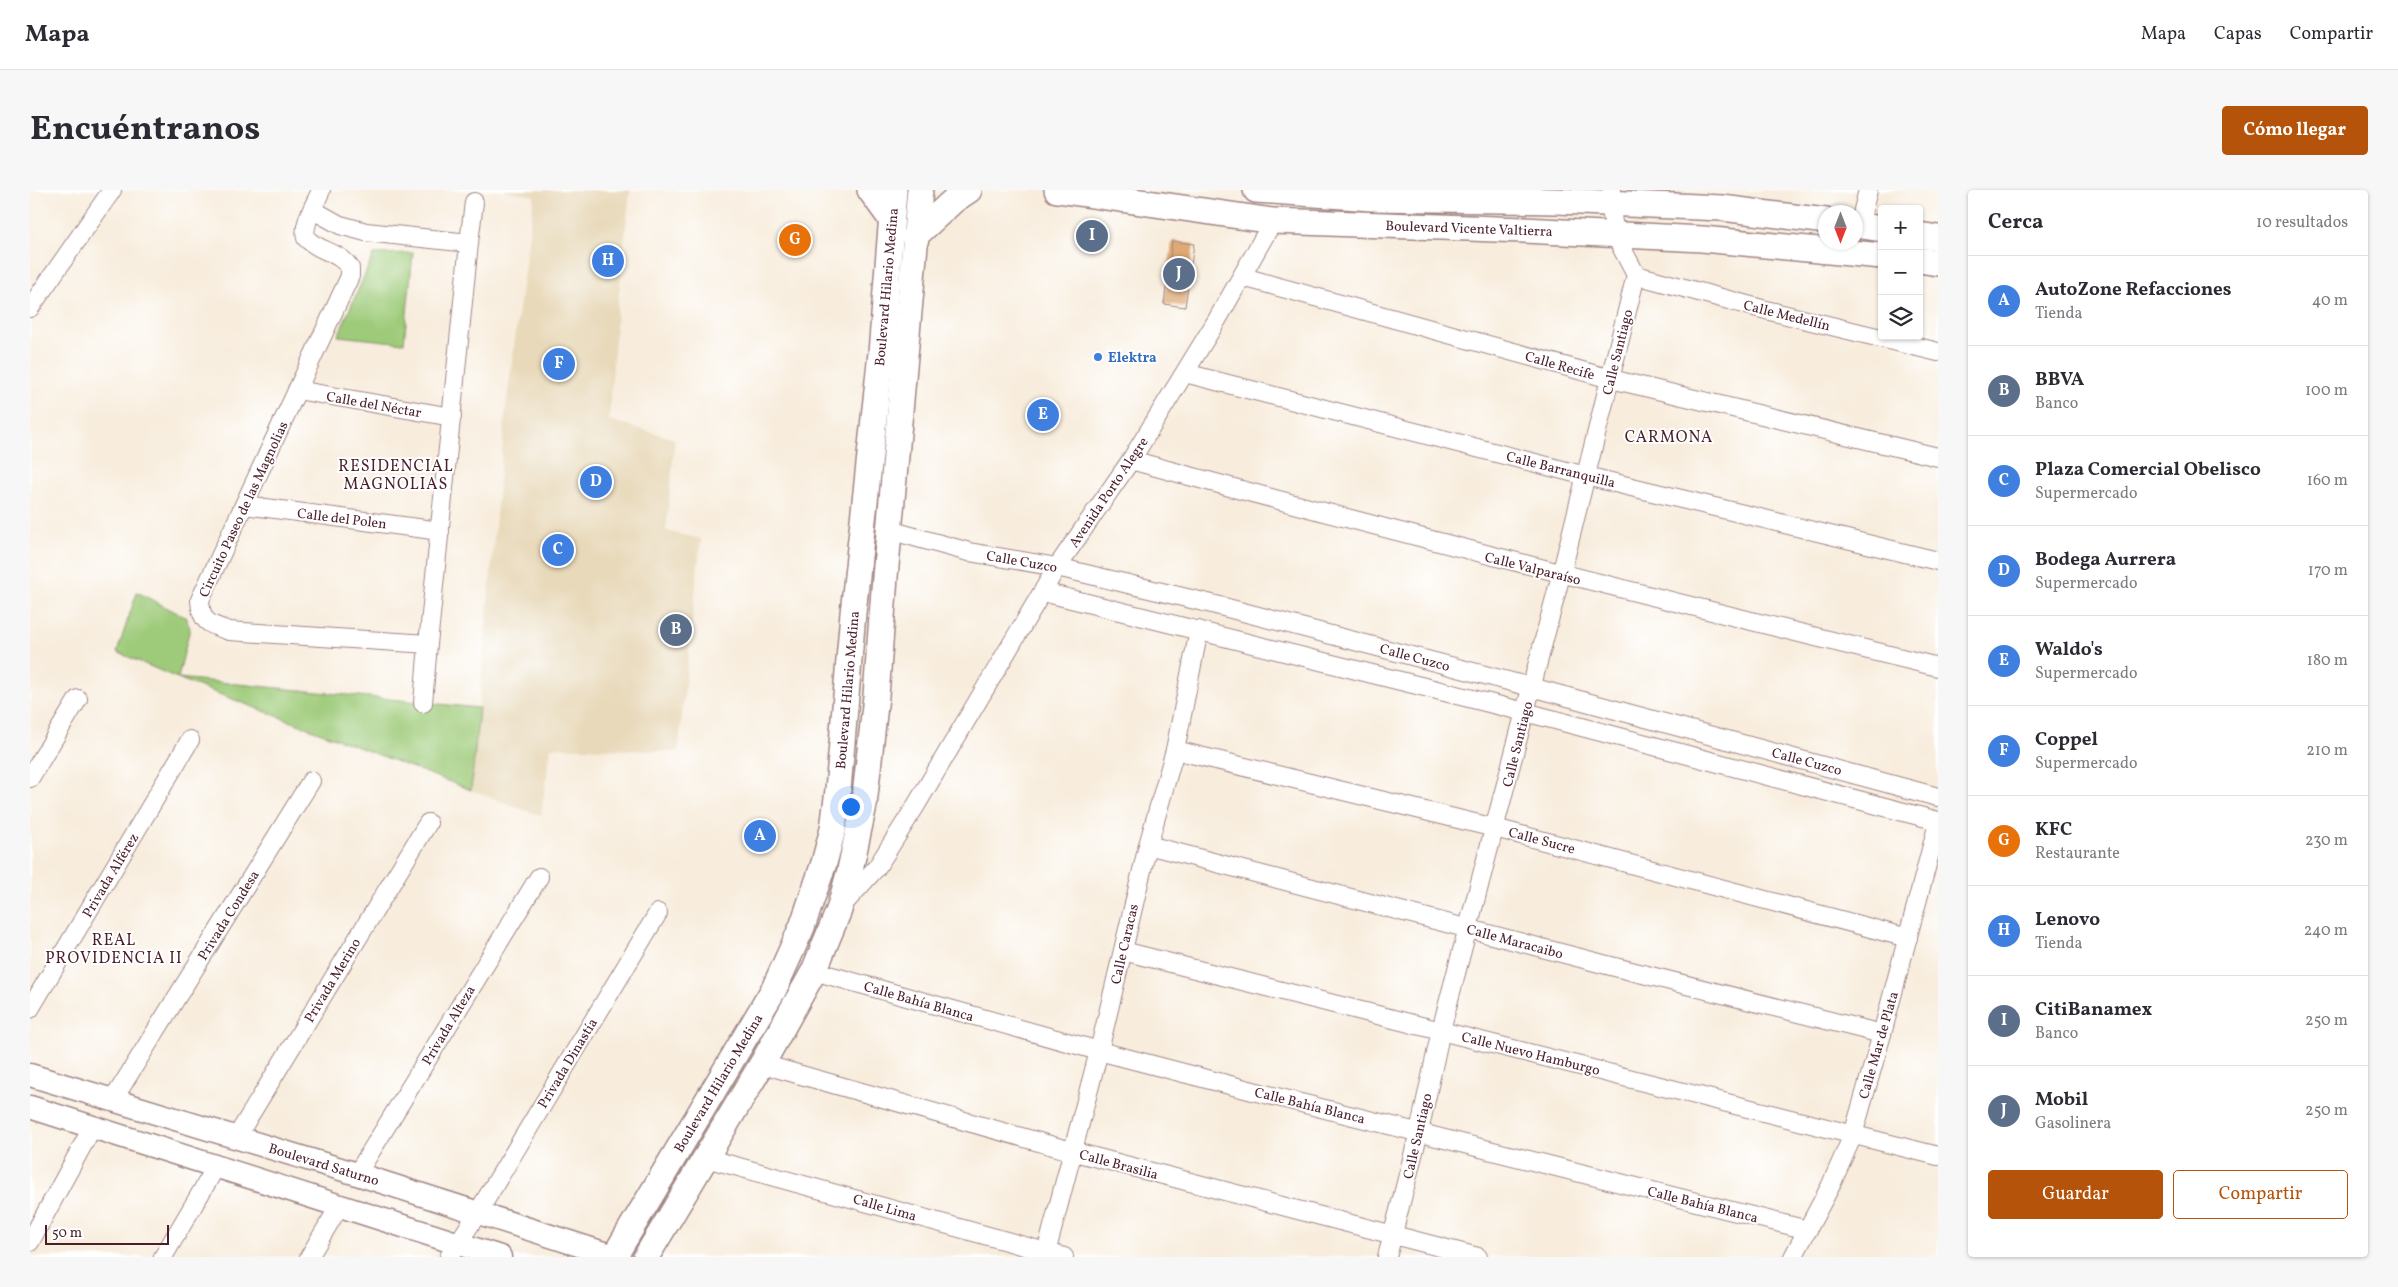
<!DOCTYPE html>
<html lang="es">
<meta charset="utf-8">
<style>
:root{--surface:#fff;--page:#f7f7f7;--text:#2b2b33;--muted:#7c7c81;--line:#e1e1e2;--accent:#b45309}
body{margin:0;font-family:Vollkorn,serif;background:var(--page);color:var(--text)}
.controls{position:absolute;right:15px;top:15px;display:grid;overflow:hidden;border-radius:5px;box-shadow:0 1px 4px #0004}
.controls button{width:45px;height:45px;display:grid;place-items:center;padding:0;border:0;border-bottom:1px solid var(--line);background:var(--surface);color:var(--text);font:25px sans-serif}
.compass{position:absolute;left:1788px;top:15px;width:45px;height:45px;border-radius:50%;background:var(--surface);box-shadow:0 1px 4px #0004;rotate:180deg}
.scale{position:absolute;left:15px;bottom:12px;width:124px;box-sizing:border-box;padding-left:5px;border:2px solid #4a1f2b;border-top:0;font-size:14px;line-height:18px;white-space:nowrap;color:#4a1f2b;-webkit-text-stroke:4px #fff;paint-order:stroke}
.you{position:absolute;left:820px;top:616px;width:18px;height:18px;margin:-12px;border:4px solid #fff;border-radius:50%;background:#1a73e8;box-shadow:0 0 0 8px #1a73e833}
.badge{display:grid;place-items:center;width:32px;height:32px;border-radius:50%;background:var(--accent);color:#fff;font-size:16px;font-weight:700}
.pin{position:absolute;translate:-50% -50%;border:2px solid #fff;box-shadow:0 1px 5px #0006}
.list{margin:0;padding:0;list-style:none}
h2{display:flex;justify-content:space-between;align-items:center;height:65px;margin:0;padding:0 20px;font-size:21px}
h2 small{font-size:16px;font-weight:400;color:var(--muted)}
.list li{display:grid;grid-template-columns:32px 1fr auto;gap:15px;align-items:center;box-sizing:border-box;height:90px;padding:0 20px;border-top:1px solid var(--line)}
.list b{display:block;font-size:19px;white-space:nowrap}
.list p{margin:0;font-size:16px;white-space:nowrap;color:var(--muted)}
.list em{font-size:16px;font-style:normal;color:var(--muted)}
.actions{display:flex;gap:10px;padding:15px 20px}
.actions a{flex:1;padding:11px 0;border:1px solid var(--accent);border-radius:5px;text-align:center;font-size:18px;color:var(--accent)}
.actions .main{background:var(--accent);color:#fff}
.icon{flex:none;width:28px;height:28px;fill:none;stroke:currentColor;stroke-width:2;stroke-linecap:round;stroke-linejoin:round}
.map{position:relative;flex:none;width:1908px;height:1067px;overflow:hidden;border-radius:5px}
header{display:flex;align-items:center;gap:30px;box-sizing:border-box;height:70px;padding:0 25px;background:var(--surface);border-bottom:1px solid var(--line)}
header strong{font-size:24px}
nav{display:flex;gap:28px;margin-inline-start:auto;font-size:18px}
.intro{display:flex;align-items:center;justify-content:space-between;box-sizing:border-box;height:120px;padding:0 30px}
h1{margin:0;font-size:35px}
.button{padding:12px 22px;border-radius:5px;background:var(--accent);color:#fff;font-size:18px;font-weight:700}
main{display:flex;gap:30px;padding:0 30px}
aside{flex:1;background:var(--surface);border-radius:5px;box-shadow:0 1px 4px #0004}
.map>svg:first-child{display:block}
</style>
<header>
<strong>Mapa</strong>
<nav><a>Mapa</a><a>Capas</a><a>Compartir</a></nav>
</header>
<div class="intro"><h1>Encuéntranos</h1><a class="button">Cómo llegar</a></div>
<main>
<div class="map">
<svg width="1908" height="1067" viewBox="0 0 1908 1067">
<rect width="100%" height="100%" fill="#fff"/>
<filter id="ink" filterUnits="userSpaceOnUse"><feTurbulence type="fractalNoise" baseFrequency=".02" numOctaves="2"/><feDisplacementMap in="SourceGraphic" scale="10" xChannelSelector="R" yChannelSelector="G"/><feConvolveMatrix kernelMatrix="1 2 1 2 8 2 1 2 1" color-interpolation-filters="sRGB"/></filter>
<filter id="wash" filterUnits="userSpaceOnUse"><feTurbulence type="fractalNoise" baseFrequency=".0096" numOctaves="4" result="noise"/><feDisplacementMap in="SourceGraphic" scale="20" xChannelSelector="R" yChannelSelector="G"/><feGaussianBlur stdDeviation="1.12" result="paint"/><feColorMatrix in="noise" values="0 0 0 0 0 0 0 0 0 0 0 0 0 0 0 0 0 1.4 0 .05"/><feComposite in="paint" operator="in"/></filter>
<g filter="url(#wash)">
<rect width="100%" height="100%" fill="#f8eddd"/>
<path fill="#e8d9ba" d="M472,0H600L587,121L579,230L645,249L636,341L671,349L648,562L521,557L511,626L441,600L476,217L504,6Z"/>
<g fill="#9ecb79" stroke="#747552">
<path d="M383,63L374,153L308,146L344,64Z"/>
<path d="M107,402L155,427L160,438L148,488L449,518L441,600L147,488L87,462Z"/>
</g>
<g id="blocks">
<path fill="#dea973" d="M1142,51L1164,54L1155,117L1134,114Z"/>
</g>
</g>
<g filter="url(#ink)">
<use href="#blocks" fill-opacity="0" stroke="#a18684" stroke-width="1"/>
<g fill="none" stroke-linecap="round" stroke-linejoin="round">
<defs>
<g id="minor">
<path d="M283,20L310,35L336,42L439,53L398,454L199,441C179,434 171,433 170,410L320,86V78C309,61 289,62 276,48C272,34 286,13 291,0"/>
<path d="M1829,36L1838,0"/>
<path d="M439,53L444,12"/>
<path d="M1606,85L1732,119L1908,162"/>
<path d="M1213,87L1581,189L1908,267"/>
<path d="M0,118L82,0"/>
<path d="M1155,183L1556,286L1908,371"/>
<path d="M267,200L422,227"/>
<path d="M1101,270C1369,344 1638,411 1908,477"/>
<path d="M214,315L410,341"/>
<path d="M859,340L939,362L1027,377L1182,414L1501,497L1908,607"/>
<path d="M1013,402L1495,522L1908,631"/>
<path d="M393,513L398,454"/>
<path d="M1145,560L1465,638L1878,748"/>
<path d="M0,588L48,509"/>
<path d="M1118,655L1577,775L1852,844"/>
<path d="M811,717L847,677L885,617L1027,377L1101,270L1187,130L1243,31"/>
<path d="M1093,761L1908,966"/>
<path d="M784,781L1069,861L1219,900L1778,1040"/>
<path d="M0,819L160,550"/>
<path d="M732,874L1041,961L1448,1067"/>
<path d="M83,910L281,591"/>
<path d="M206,948L398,633"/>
<path d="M676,968L1034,1067"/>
<path d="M327,984L509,687"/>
<path d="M0,1052L62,938"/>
<path d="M133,1067L186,977"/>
<path d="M279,1067L310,1015"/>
<path d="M419,1067L447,1024L628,723"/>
<path d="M1015,1067L1069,861L1118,655L1145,560L1169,440"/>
<path d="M1357,1067L1389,942L1411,840L1531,385L1606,85L1585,45L1580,13L1582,0"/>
<path d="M1763,1067L1800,997L1823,945L1852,844L1908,633"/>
</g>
<g id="tertiary">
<path d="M0,885L327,984L586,1067"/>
<path d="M0,917L470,1067"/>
</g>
<g id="secondary">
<path d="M840,0L861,29"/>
<path d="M1027,0L1243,31L1494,40L1672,49L1852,66"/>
<path d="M1226,0L1342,8L1527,11L1692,18L1796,31"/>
<path d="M1826,35L1852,39"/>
<path d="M1889,45L1908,48"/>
<path d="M884,47L924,10L939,0"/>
<path d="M1889,70L1908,73"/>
<path d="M584,1067L744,799L772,737L794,673L803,639L808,600L823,423L851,163L864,0"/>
<path d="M616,1067L732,874L784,781L809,720L820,680L834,615L846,506L855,387L890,0"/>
</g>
</defs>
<use href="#minor" stroke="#a18684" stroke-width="20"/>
<use href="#tertiary" stroke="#a18684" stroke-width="25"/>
<use href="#secondary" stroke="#a18684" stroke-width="28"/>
<use href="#minor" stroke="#fff" stroke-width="18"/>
<use href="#tertiary" stroke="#fff" stroke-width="22"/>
<use href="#secondary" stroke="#fff" stroke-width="25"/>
</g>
</g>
<circle fill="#3f7fe0" stroke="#fff" stroke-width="2" cx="1068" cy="167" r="5"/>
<g text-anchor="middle" stroke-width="4" stroke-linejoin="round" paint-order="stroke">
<g font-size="14" fill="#4a1f2b" stroke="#fff">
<text transform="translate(1439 38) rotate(2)" y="5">Boulevard Vicente Valtierra</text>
<text transform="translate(856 97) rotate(-85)" y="5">Boulevard Hilario Medina</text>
<text transform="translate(1757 125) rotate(14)" y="5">Calle Medellín</text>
<text transform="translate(1587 162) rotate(-76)" y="5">Calle Santiago</text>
<text transform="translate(1530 175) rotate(16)" y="5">Calle Recife</text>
<text transform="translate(344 214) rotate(10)" y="5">Calle del Néctar</text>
<text transform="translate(1531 279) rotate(14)" y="5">Calle Barranquilla</text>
<text transform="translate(1078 302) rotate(-56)" y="5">Avenida Porto Alegre</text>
<text transform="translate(213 319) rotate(-65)" y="5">Circuito Paseo de las Magnolias</text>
<text transform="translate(312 328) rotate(7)" y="5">Calle del Polen</text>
<text transform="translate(992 371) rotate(10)" y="5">Calle Cuzco</text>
<text transform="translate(1503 378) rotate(14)" y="5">Calle Valparaíso</text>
<text transform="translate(1385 467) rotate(15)" y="5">Calle Cuzco</text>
<text transform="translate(817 500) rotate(-85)" y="5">Boulevard Hilario Medina</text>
<text transform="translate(1487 554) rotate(-76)" y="5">Calle Santiago</text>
<text transform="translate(1777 571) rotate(15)" y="5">Calle Cuzco</text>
<text transform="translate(1512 650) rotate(15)" y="5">Calle Sucre</text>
<text transform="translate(80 685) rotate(-59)" y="5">Privada Alférez</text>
<text transform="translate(198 725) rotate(-58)" y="5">Privada Condesa</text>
<text transform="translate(1485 751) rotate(15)" y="5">Calle Maracaibo</text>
<text transform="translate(1094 754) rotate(-77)" y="5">Calle Caracas</text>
<text transform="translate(302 790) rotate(-59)" y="5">Privada Merino</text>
<text transform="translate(889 811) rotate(16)" y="5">Calle Bahía Blanca</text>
<text transform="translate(418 835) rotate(-59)" y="5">Privada Alteza</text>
<text transform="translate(1848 855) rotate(-74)" y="5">Calle Mar de Plata</text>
<text transform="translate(1501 863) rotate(14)" y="5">Calle Nuevo Hamburgo</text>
<text transform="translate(537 873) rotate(-59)" y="5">Privada Dinastía</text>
<text transform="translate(688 893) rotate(-59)" y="5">Boulevard Hilario Medina</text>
<text transform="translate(1280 915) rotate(14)" y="5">Calle Bahía Blanca</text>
<text transform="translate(1387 946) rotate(-77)" y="5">Calle Santiago</text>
<text transform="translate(294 974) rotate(17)" y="5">Boulevard Saturno</text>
<text transform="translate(1089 974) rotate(15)" y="5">Calle Brasilia</text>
<text transform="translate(1673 1014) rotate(14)" y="5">Calle Bahía Blanca</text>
<text transform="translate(855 1017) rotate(16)" y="5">Calle Lima</text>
</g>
<g font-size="14" font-weight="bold" fill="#366cbe" stroke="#fff" text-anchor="start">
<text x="1078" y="172">Elektra</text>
</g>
<g font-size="16" letter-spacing="1" fill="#4a1f2b" stroke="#fff">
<text x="1639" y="252">CARMONA</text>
<text x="366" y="281">RESIDENCIAL<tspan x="366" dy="18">MAGNOLIAS</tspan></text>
<text x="84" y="755">REAL<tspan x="84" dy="18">PROVIDENCIA II</tspan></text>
</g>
</g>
</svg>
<div class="controls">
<button>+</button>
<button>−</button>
<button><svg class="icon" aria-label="layers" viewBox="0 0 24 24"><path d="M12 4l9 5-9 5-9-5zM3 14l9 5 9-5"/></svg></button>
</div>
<svg class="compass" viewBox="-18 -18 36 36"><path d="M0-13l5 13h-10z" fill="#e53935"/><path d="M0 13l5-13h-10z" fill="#7c7c81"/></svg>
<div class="scale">50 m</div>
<div class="you"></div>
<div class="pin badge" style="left:730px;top:646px;background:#3f7fe0">A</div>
<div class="pin badge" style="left:646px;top:440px;background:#5c6f8a">B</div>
<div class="pin badge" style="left:528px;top:360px;background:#3f7fe0">C</div>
<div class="pin badge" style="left:566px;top:292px;background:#3f7fe0">D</div>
<div class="pin badge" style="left:1013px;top:225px;background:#3f7fe0">E</div>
<div class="pin badge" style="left:529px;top:174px;background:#3f7fe0">F</div>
<div class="pin badge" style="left:765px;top:50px;background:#e8710a">G</div>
<div class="pin badge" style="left:578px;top:71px;background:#3f7fe0">H</div>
<div class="pin badge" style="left:1062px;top:46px;background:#5c6f8a">I</div>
<div class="pin badge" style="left:1149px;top:84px;background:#5c6f8a">J</div>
</div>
<aside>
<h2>Cerca<small>10 resultados</small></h2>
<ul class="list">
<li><span class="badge" style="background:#3f7fe0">A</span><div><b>AutoZone Refacciones</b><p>Tienda</p></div><em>40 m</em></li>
<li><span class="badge" style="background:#5c6f8a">B</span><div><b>BBVA</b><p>Banco</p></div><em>100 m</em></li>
<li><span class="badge" style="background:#3f7fe0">C</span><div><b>Plaza Comercial Obelisco</b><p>Supermercado</p></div><em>160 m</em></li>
<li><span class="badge" style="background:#3f7fe0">D</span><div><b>Bodega Aurrera</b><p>Supermercado</p></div><em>170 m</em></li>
<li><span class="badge" style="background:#3f7fe0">E</span><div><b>Waldo's</b><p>Supermercado</p></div><em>180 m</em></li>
<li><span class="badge" style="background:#3f7fe0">F</span><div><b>Coppel</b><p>Supermercado</p></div><em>210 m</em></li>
<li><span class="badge" style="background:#e8710a">G</span><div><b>KFC</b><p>Restaurante</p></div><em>230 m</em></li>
<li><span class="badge" style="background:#3f7fe0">H</span><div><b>Lenovo</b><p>Tienda</p></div><em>240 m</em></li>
<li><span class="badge" style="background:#5c6f8a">I</span><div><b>CitiBanamex</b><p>Banco</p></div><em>250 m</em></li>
<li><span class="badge" style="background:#5c6f8a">J</span><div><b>Mobil</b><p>Gasolinera</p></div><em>250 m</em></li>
</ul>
<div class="actions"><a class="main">Guardar</a><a>Compartir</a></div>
</aside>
</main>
